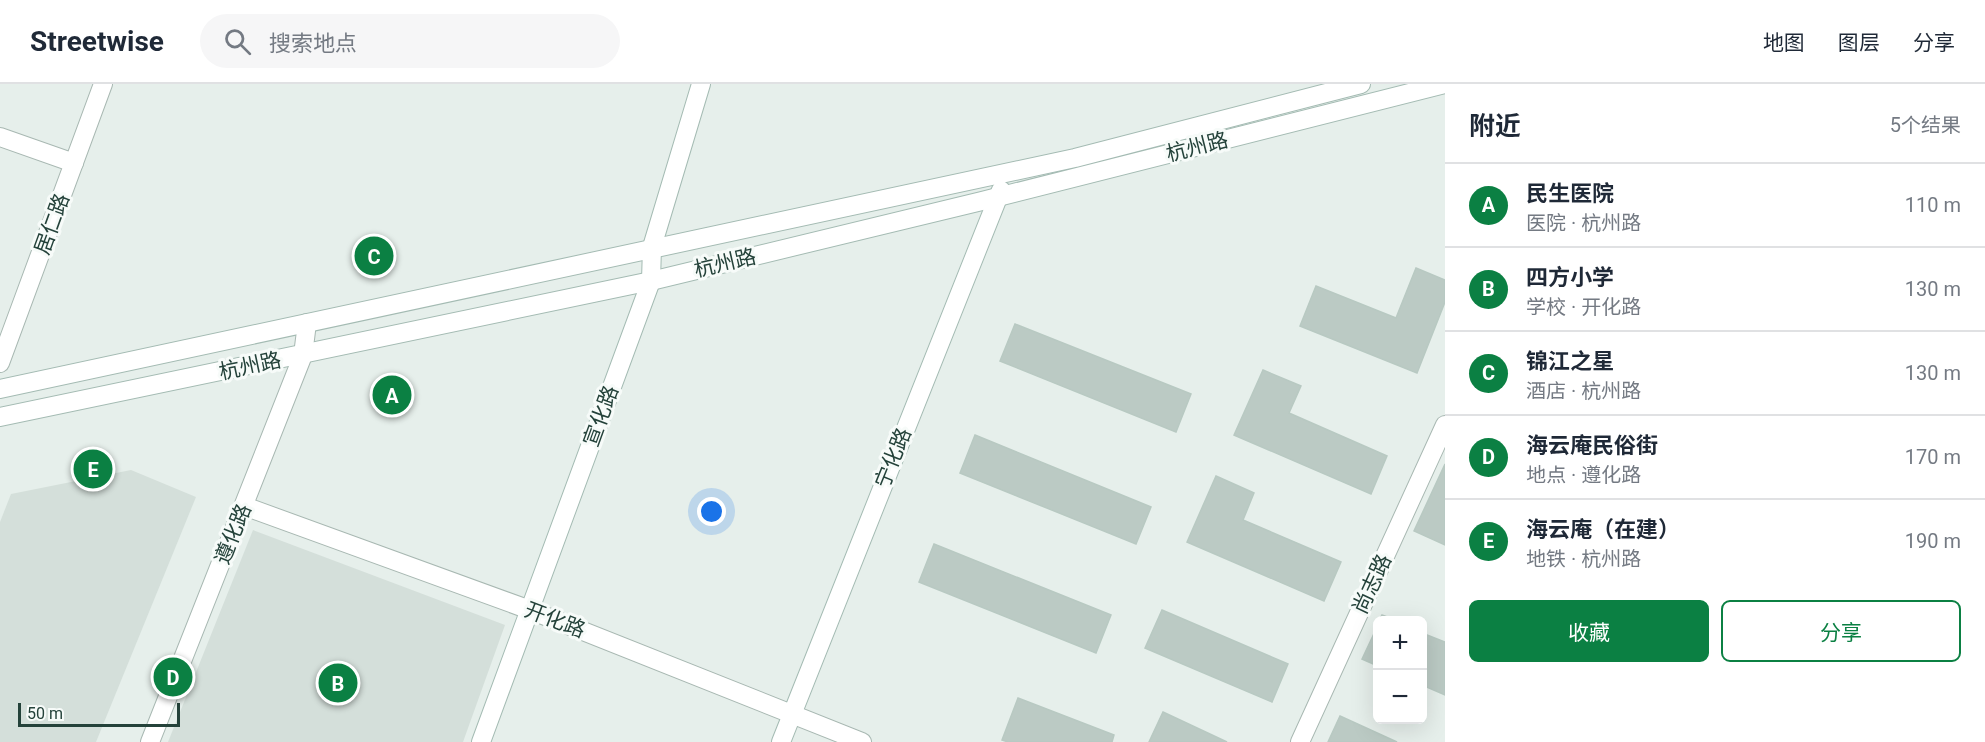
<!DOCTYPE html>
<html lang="zh">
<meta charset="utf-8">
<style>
:root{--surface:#fff;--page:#f6f6f7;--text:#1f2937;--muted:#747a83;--line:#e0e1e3;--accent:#0b8043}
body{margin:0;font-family:Roboto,"Noto Sans SC",sans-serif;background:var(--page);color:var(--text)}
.controls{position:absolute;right:18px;bottom:18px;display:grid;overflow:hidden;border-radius:9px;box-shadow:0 6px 24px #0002}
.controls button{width:54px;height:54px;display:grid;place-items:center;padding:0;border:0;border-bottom:2px solid var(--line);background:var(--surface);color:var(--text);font:30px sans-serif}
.scale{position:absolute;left:18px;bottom:15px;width:162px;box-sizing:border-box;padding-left:6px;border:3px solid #24423a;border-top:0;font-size:16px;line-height:21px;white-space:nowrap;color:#24423a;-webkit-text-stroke:4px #f7fbf9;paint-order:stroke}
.you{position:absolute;left:712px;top:428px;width:21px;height:21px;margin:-15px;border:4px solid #fff;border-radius:50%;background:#1a73e8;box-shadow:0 0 0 9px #1a73e833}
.badge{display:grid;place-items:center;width:39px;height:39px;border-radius:50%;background:var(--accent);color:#fff;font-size:20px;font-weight:700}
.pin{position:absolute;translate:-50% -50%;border:3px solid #fff;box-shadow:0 2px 6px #0006}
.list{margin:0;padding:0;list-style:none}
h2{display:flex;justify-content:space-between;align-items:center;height:78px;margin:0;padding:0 24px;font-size:26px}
h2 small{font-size:20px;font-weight:400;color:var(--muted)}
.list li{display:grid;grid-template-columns:39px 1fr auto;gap:18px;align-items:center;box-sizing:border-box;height:84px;padding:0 24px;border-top:2px solid var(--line)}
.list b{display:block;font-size:22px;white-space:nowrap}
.list p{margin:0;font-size:20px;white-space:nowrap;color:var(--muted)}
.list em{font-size:20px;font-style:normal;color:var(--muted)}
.actions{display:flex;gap:12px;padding:18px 24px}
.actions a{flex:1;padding:14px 0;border:2px solid var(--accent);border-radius:9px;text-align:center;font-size:21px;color:var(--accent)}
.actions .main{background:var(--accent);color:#fff}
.icon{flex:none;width:33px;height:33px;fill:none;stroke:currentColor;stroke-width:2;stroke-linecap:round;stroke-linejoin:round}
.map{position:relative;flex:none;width:1445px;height:658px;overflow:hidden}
header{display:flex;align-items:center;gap:36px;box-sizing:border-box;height:84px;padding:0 30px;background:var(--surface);border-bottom:2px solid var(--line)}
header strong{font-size:28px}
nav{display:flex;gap:33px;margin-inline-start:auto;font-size:21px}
.search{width:420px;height:54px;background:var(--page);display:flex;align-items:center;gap:15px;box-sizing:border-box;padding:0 21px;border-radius:33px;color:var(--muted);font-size:22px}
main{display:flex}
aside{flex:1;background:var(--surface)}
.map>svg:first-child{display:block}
</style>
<header>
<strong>Streetwise</strong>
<div class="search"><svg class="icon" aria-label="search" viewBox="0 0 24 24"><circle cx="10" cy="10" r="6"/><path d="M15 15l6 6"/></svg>搜索地点</div>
<nav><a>地图</a><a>图层</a><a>分享</a></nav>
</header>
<main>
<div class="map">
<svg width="1445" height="658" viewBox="0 0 1445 658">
<rect width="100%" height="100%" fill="#e6efeb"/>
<g fill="#d4dfda">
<path d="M131,386L196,413L96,658H0V438L11,410Z"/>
<path d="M253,446L505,541L463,658H168Z"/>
</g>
<g fill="#bbcac4" stroke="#b8c9c2" stroke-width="1.5">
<path d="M1416,184L1445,196V218L1417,289L1300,242L1316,202L1396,234Z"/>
<path d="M1015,240L1191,310L1176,348L1000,277Z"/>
<path d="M1263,286L1301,302L1289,329L1387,372L1371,410L1234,351Z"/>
<path d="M975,351L1151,423L1136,460L960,389Z"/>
<path d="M1445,380V461L1414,447Z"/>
<path d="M1216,392L1254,409L1243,436L1341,478L1324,517L1187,458Z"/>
<path d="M934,460L1111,531L1096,569L919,498Z"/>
<path d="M1162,526L1288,580L1272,618L1145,564Z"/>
<path d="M1382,531L1395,536H1379Z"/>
<path d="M1378,541V582L1362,575Z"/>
<path d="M1422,549L1445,558V611L1422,601Z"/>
<path d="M1018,614L1114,651L1112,658H1008L1002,656Z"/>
<path d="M1163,628L1227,658H1149Z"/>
<path d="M1340,632L1397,658H1328Z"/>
</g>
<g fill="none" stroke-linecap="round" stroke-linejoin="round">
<defs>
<g id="street">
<path d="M0,53L74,79"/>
<path d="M0,279L103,0"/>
<path d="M244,422L530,526L862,658"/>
<path d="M150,658L303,271L307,239"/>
<path d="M1300,658L1445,341"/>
</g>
<g id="secondary">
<path d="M0,305L1075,74L1361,0"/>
<path d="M0,333L651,197L982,117L1445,0"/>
<path d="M481,658L651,197L652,163L701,0"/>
<path d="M781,658L1001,106"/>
</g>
</defs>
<use href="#street" stroke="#a8b8b2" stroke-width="20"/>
<use href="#secondary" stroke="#a4bbb3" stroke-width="20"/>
<use href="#street" stroke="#fff" stroke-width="18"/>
<use href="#secondary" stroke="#fff" stroke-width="18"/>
</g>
<g text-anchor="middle" stroke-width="6" stroke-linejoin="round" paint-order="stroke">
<g font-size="21" fill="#24423a" stroke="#f7fbf9">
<text transform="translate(1197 63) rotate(-14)" y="7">杭州路</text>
<text transform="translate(52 140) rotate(-70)" y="7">居仁路</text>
<text transform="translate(725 179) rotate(-13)" y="7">杭州路</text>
<text transform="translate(250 282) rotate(-12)" y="7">杭州路</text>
<text transform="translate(601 332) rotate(-70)" y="7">宣化路</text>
<text transform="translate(893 374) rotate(-68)" y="7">宁化路</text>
<text transform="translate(233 450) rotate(-68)" y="7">遵化路</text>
<text transform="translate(1372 500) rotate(-65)" y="7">尚志路</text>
<text transform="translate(555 536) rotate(21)" y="7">开化路</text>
</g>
</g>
</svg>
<div class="controls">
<button>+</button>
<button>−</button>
</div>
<div class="scale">50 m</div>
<div class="you"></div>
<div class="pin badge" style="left:392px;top:311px">A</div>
<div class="pin badge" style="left:338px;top:599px">B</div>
<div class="pin badge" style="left:374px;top:172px">C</div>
<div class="pin badge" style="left:173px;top:593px">D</div>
<div class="pin badge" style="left:93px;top:385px">E</div>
</div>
<aside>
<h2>附近<small>5个结果</small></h2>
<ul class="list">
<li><span class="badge">A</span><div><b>民生医院</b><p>医院 · 杭州路</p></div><em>110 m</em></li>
<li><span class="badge">B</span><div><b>四方小学</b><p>学校 · 开化路</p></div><em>130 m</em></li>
<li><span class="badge">C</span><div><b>锦江之星</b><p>酒店 · 杭州路</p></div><em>130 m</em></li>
<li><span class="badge">D</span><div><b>海云庵民俗街</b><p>地点 · 遵化路</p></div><em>170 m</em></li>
<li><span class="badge">E</span><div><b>海云庵（在建）</b><p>地铁 · 杭州路</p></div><em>190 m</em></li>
</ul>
<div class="actions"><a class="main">收藏</a><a>分享</a></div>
</aside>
</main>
